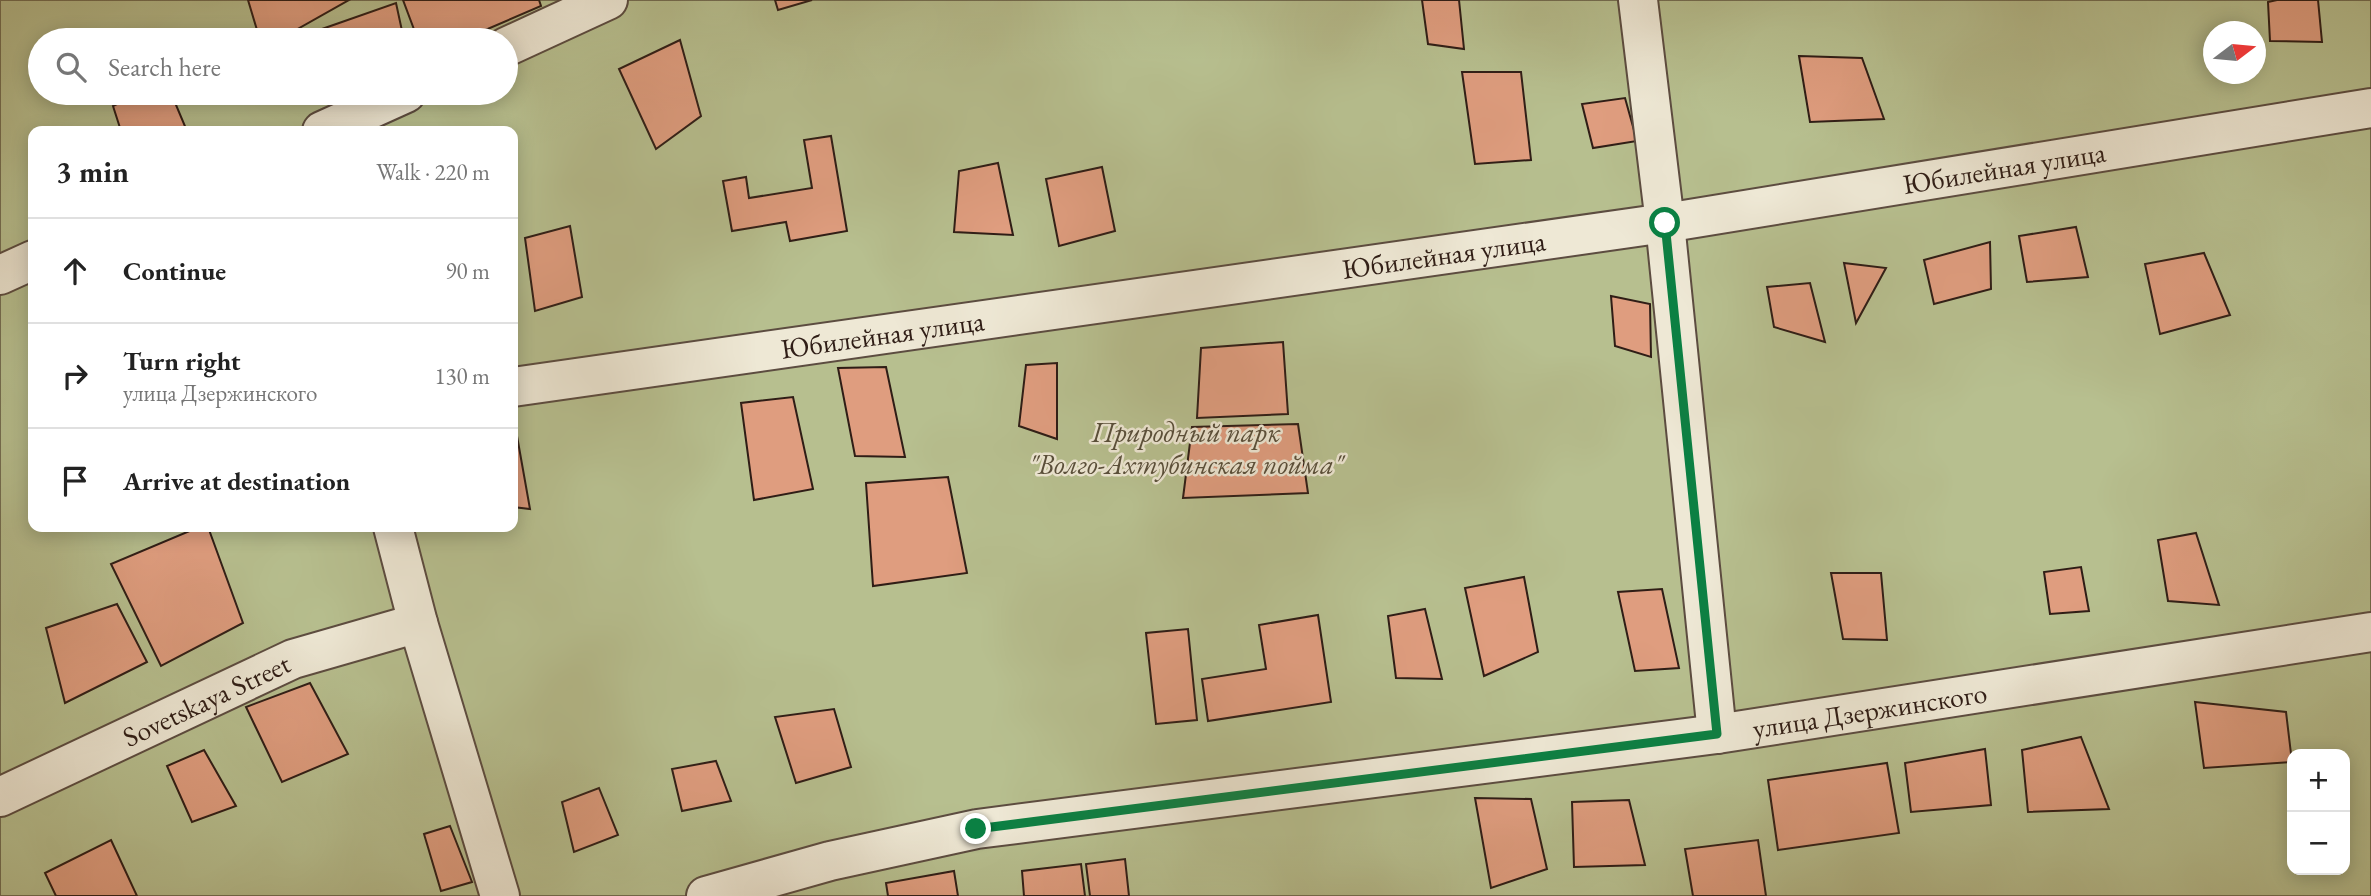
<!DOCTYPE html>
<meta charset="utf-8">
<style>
:root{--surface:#fff;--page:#f6f6f6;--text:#222;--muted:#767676;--line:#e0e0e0}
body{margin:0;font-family:"EB Garamond",serif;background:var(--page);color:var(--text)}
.controls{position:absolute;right:21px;bottom:21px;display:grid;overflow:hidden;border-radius:14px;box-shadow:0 4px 18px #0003}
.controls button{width:63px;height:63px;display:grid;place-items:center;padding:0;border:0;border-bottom:2px solid var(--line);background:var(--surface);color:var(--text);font:35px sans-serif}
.compass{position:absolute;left:2203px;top:21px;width:63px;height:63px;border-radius:50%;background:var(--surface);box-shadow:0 4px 18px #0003;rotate:74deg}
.stop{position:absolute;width:21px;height:21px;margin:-16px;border:5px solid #0b8043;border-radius:50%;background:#fff}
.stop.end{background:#0b8043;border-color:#fff;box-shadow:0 2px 7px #0008}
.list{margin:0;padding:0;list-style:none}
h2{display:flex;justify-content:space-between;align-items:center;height:91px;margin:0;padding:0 28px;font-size:30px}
h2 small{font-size:23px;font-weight:400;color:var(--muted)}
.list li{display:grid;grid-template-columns:46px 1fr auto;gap:21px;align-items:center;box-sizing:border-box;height:105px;padding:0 28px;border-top:2px solid var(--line)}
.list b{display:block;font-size:26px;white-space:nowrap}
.list p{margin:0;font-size:23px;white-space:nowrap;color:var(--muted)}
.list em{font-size:23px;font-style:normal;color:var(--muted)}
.icon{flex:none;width:38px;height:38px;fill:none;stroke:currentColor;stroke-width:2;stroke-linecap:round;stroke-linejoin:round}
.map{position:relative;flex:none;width:2371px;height:896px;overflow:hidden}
.search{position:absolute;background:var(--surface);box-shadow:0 4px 18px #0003;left:28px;top:28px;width:490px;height:77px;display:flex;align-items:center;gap:18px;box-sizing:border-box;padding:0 24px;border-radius:38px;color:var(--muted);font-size:26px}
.panel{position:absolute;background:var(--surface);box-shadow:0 4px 18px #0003;left:28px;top:126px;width:490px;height:406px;border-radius:14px}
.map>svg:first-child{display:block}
</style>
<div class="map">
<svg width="2371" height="896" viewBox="0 0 2371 896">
<rect width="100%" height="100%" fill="#e5dbbe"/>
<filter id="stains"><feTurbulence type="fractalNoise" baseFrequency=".00286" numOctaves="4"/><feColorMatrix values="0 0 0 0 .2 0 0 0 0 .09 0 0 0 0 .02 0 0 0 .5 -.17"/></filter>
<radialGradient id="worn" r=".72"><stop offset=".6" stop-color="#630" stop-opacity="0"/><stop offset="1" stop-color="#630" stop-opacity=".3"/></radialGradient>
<path fill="#b7bf8f" stroke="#736e52" stroke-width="2" fill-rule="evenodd" d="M0,0H2371V896H0ZM2214,32H2256V74H2214ZM40,40H506V93H40ZM33,131H513V527H33ZM2292,754H2345V870H2292Z"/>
<g fill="#df9d7f" stroke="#2f1d16" stroke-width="2">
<path d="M248,0H349L278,40H260Z"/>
<path d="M403,0H539L541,6L462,40H418Z"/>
<path d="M775,0H812L778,10Z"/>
<path d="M1422,0H1459L1464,49L1428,44Z"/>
<path d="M2277,0H2318L2322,42L2270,41L2268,2Z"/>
<path d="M396,3L404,40H324L322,29Z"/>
<path d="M680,40L701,116L656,149L619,69Z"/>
<path d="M1799,56L1862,58L1884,119L1810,122Z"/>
<path d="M1462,72H1521L1531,160L1475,164Z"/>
<path d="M139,93H171L187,131H121L113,106Z"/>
<path d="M1625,98L1637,141L1593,148L1582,104Z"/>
<path d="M831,136L847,231L790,241L786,222L732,231L723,181L746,177L749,198L812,188L804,140Z"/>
<path d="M998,163L1013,235L954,232L959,171Z"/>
<path d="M1102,167L1115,231L1059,246L1046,179Z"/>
<path d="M570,226L582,297L535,311L525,238Z"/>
<path d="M2076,227L2088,277L2027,282L2019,236Z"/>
<path d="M1990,242L1991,289L1934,304L1924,260Z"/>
<path d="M2204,253L2230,315L2160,334L2145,264Z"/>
<path d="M1844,263L1886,268L1856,323Z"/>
<path d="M1810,283L1825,342L1774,327L1767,287Z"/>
<path d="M1611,296L1650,304L1651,357L1615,346Z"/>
<path d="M1283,342L1288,414L1197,418L1201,348Z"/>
<path d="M1057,363V439L1019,426L1026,365Z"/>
<path d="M886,367L905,457L855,456L838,368Z"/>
<path d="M793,397L813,489L754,500L741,403Z"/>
<path d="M1298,424L1308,493L1183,498L1192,427Z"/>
<path d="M517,436L530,509L513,507V437Z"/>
<path d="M948,477L967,573L873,586L866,483Z"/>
<path d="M199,527H208L243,623L161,666L111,564Z"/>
<path d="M2196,533L2219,605L2168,601L2158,540Z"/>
<path d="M2081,567L2089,611L2050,614L2044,572Z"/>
<path d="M1831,573H1881L1887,640L1843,639Z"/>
<path d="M1524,577L1538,652L1484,676L1465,588Z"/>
<path d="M1662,589L1679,668L1635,671L1618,592Z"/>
<path d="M117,604L147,662L65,703L46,628Z"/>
<path d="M1425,609L1442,679L1396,678L1388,616Z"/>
<path d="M1318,615L1331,702L1208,721L1202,679L1266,669L1259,625Z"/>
<path d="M1188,629L1197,720L1156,724L1146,633Z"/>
<path d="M310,683L348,754L282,782L246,707Z"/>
<path d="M2195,702L2286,712L2292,762L2204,768Z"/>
<path d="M834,709L851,767L796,783L775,717Z"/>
<path d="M2081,737L2109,809L2028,812L2022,750Z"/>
<path d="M1985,749L1991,805L1911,812L1905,763Z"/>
<path d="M204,750L236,806L192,822L167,766Z"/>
<path d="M716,761L731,801L682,811L672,769Z"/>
<path d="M1887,763L1899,833L1778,850L1768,780Z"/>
<path d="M599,788L618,835L574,852L562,802Z"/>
<path d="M1475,798L1531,799L1547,869L1491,888Z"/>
<path d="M1629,800L1645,865L1574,867L1572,802Z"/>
<path d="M450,826L472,882L441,891L424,834Z"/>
<path d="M111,840L137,896H56L45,873Z"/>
<path d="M1758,840L1766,896H1693L1685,849Z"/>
<path d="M1125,859L1129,896H1090L1086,864Z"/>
<path d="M1081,864L1085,896H1024L1022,871Z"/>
<path d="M954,871L958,896H888L886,883Z"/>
</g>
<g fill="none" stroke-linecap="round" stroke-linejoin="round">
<defs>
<g id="minor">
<path d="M1638,0L1665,223L1717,734"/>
<path d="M506,47L608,0"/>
<path d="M322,131L406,93"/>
<path d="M0,275L33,260"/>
<path id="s1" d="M513,387L1665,223L2371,108"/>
<path d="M393,527L418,623L500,896"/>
<path id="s2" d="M0,797L293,659L418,623"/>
<path id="s3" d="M706,896L830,861L977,829L1717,734L2371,632"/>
</g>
</defs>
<use href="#minor" stroke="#5c4c40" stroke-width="42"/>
<use href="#minor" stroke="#eee8d5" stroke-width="38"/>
</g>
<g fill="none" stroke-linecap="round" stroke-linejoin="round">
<path stroke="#0b8043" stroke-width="9" d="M976,829L1717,734L1665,223"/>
</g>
<g text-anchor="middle" stroke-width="5" stroke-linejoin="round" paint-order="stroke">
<g font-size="28" fill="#2f1d16" stroke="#eee8d5">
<text dy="10" stroke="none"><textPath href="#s1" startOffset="1507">Юбилейная улица</textPath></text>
<text dy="10" stroke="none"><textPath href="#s1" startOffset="940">Юбилейная улица</textPath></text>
<text dy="10" stroke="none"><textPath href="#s1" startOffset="373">Юбилейная улица</textPath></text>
<text dy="10" stroke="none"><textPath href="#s2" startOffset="228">Sovetskaya Street</textPath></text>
<text dy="10" stroke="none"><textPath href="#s3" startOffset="1180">улица Дзержинского</textPath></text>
</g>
<g font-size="28" font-style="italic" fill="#584e3a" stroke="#eee8d5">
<text x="1186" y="442">Природный парк<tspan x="1186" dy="32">"Волго-Ахтубинская пойма"</tspan></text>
</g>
</g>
<rect width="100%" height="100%" filter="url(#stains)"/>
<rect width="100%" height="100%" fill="url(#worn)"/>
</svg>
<div class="controls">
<button>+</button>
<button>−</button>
</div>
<svg class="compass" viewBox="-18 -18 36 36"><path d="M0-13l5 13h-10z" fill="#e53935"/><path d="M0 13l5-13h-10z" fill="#767676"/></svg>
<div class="stop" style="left:1665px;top:223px"></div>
<div class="stop end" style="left:976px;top:829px"></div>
<div class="search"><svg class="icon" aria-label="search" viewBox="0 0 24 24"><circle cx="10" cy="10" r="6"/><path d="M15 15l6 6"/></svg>Search here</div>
<section class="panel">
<h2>3 min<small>Walk · 220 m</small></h2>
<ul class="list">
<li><svg class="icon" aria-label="ahead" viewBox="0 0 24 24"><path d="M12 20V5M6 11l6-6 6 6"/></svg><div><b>Continue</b></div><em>90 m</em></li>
<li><svg class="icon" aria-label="right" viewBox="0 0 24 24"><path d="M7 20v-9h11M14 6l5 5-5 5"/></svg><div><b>Turn right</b><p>улица Дзержинского</p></div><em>130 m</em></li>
<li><svg class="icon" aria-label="arrive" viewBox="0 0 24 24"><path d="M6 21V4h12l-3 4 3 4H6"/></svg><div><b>Arrive at destination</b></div></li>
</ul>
</section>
</div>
